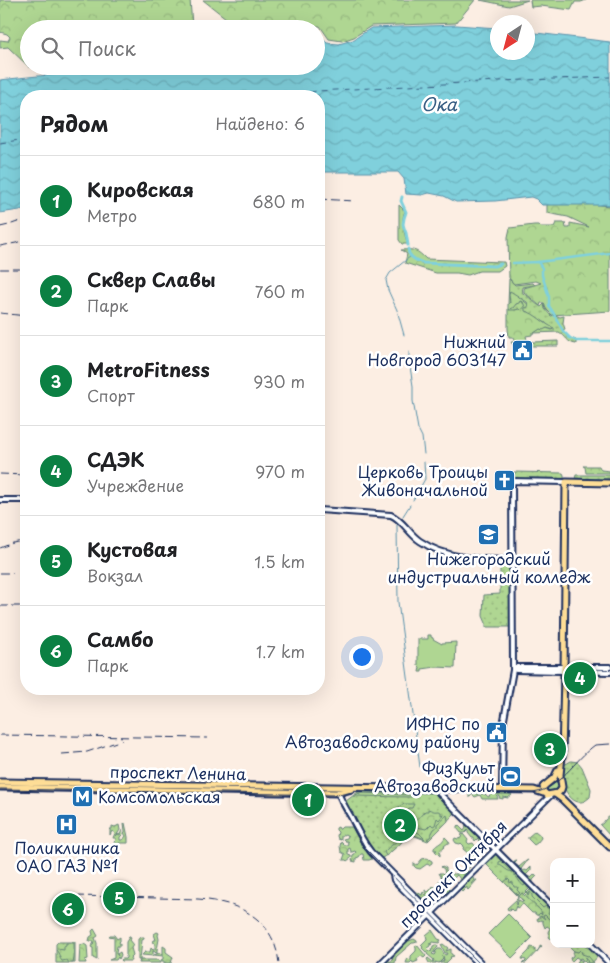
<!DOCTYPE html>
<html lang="ru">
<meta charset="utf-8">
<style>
:root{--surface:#fff;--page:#f2f2f2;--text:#202124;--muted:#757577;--line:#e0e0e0;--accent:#0b8043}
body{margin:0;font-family:"Playpen Sans",sans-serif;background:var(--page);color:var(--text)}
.controls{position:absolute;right:15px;bottom:15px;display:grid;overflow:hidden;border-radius:10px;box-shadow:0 5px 20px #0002}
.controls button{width:45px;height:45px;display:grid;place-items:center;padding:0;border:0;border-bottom:1px solid var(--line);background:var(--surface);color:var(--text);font:25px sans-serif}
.compass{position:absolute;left:490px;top:15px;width:45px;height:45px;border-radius:50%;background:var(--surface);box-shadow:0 5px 20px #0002;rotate:216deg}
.you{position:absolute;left:361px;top:656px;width:18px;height:18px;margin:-12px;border:4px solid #fff;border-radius:50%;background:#1a73e8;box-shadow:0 0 0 8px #1a73e833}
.badge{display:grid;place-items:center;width:32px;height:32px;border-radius:50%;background:var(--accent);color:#fff;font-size:16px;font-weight:700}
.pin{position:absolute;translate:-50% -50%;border:2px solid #fff;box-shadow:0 1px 5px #0006}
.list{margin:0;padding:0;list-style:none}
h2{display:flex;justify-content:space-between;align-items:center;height:65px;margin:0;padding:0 20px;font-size:21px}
h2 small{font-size:16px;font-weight:400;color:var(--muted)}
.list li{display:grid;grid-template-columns:32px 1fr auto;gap:15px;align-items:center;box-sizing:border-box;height:90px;padding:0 20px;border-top:1px solid var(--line)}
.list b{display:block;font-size:19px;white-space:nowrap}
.list p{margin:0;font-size:16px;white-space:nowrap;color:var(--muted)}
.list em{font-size:16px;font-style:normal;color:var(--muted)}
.icon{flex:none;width:28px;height:28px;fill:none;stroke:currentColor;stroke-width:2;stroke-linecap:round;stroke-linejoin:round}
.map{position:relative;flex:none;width:610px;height:963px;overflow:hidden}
.search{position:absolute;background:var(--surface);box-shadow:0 5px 20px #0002;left:20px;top:20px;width:305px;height:55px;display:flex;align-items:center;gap:12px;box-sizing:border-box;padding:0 18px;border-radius:28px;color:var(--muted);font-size:19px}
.panel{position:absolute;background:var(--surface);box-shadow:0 5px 20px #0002;left:20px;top:90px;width:305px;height:605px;border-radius:20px}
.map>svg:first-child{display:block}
</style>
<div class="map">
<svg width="610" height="963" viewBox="0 0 610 963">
<defs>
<pattern id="grass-dots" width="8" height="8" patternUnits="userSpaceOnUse" patternTransform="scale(1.25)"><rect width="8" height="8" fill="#afd692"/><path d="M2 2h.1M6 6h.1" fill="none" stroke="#96b880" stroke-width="1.8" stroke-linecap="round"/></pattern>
<pattern id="forest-crowns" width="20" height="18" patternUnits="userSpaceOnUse" patternTransform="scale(1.25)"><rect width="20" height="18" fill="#afd692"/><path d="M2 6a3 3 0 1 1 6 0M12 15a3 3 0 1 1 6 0" fill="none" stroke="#96b880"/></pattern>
<pattern id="water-waves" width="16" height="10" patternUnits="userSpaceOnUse" patternTransform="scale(1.25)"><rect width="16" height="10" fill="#80d0dc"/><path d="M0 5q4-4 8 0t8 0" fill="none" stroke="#6eb3bf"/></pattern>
</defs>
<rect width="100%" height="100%" fill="#fceee3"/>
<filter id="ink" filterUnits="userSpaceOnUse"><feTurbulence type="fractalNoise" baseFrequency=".02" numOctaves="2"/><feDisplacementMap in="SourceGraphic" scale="10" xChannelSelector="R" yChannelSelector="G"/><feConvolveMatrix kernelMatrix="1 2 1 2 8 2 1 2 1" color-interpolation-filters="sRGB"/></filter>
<g filter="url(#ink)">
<g fill="url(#grass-dots)" stroke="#658278">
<path d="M509,279L515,285L533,283L535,285L522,287L523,293C530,297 534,303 541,307L544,304L545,309L551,316L555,315L560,317L564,316L563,323L565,329L562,330L568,337L576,340V344C567,343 566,336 559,332L534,333C539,328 546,327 552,330L546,323L524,311L522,308L520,310L519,309L512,311L508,310L520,301L528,304L527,302L519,297L510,302V303L508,304Z"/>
<path d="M514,472L563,473L564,475V480L563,481L515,480Z"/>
<path d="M576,475H610V481H573V479H575Z"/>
<path d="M500,565H509L510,627H486V623L483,616L484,595L500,594Z"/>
<path d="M571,761L578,762L582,767L591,789L590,797C576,811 565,793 562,781C561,776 563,770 564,765Z"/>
<path d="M553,782C557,781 559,783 560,786L558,791L547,793L545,792V788Z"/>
<path d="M358,792L437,793L456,812L428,841L407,833C399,845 392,853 380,859L367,845L352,817L353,816L346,801Z"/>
<path d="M495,852L497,853L531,887L520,898L484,862Z"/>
<path d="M532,888L554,909V931L521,899Z"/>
<path d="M57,901H76L78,905L81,917H56Z"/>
<path d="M58,942H75V963H56V944Z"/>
<path d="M567,944H589L598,956L592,963H586Z"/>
</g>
<g fill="url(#forest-crowns)" stroke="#658278">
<path d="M0,0H190L192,25L171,29H29V66H45L29,67L8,47L0,48V40L8,41L10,37L7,34L0,32Z"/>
<path d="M203,0H475L456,23L371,26L354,37L342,41L329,39L320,26C292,26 264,29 236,29L231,22Z"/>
<path d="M547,199L610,206V311L552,315L546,309L544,303H541L540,306L524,292V288L541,283L536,281L514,284L509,278L508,237L510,228L534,225H539L541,227H554L556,223H565L566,228H570V223L589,227L568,217L547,213Z"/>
<path d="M399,205L405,211C400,222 405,233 407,244H402L399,240Z"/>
<path d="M401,250C415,249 417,250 426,259L502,262H504L505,266L498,271H479L468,275L457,273H436L405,263L407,254Z"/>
<path d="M510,291L518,296L519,297L529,305L527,308L525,307L523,302L520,301L519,303L516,304L513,308H511L509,310H515L519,309L520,310L522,308H525V311C535,313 544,324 554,328V330L547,328L543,330L540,329L534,333H532V335L526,336L527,340L533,342L558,341V346H514L511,342H515L513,337H509L508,329V304L510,303L509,295Z"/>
<path d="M583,466H599L601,470L610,471V473H586L585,467Z"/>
<path d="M475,792L477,793L485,794L487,796L489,797L490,794H510L512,795L508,798L503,797V799L499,798L500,796H498L497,797L498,799H482L480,795L475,797L472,794L470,797H469V793H474Z"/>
<path d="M360,793L413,795L412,797L353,796Z"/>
<path d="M405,804H414L412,808H409L407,814H404L397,819C394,811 397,806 405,804Z"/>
<path d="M428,809C432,810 433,812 438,811L441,812V815L444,814L439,820L437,818L435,825L433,826L431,824L426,829L417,827L416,830H413L419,833L425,839L409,833L414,828H416L413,825L415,822L425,811H428Z"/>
<path d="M406,815H407L408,817L400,829L395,826L397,820Z"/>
<path d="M447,815L448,821L429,840L427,839L430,837L434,829L437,827V824Z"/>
<path d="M610,816V836L600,825L603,823L605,820Z"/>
<path d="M125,823L128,837V843H118L117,845L115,844L114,842L116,840V838H113L115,833L112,831L110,835V830L109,829H112V826L115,827L119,825L120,830L116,836L118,834L120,835L122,830L123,834L120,837V840H123L126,836L124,833L125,832L124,824Z"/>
<path d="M467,824L487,843L488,846L485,848L478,840L479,838H478L475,841L474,839V838H472L468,833V830L465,833H461L457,828V826L458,825L464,831L466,828L465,826Z"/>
<path d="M338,827L339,829H340L342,827H352L361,843L360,844L362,845L372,859L369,860H364L363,854H361L359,857L356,858V862L352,861L353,856L356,852L355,851L352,852H351L350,848L348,849V855L351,856V858L347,861L346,860H343L345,854L341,852L340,846L341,842L344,845H347L348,843L347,841H345L343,839L347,838L348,836L345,834L341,836V840L338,839L337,836L338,832L336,830V828Z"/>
<path d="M535,831L540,835L541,838L537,843L534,845L528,839V837Z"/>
<path d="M403,832L407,833L401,843L386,856L384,852C389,846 399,842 401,834Z"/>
<path d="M462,834H463L468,840L467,842L469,844L473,843L478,850V853L472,859L470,858V855L467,859L466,858L469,854L463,849L464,846L461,843L460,844L456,843L454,840L455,838L458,839L461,838Z"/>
<path d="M445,837L448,840L450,844L448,843L444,846L445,847L439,852L440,854V856L435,851L437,850H434V848C437,844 443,843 445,837Z"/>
<path d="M499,856L523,880H525L526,883L524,886C519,883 519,879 515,876V873L513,871C507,873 504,866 499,865V862L501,861L499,859Z"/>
<path d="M508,857L513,862L516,860H517L514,863L519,867L526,861L528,860L521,869L523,871L525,870L527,871L531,867V870L526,875L531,878L535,874L537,876L533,880V883L532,884L513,863L512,864L507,859Z"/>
<path d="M427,858L432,861V863L429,865L427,864L420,869L416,868L414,866V863L417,865L422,859Z"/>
<path d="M466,864L467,866H470L467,870L468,871L461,878L462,880L459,883L458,882L460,879L457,875L446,886L450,890L449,892H445L442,890L435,897L434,895L431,900L426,896L423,899L426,902L425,904L419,898L420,897L417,896L416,893L417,892L422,895L423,892L426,895L427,894L425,891V890L428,892L431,889L433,890L432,887L434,886L435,888L438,886H440L438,882L440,880H443L439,873H443L445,875L444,869L441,867L442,866L446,868V870L448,873V877H445V880L448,877L450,879L452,874H457V872L458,871L463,874L461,871Z"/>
<path d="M472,876L474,880L471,884H472L475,880H477L468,890L467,889V887L462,892L459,889L460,887L463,889L462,886Z"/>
<path d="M508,879L510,881L509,882L513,883L514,887H518L517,890L520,893L518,895V899L516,903L517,905L518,904L517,903L519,900L522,902L524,901L519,897L520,895L522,893L541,911L542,915L540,913L538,915H536L535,913H532L523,904L517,908L516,906L514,911L512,909L510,911L511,908L508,910L507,908L517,899L518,895L504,882Z"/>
<path d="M530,890L536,892C538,896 544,898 545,903L548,904L554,909L553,914L554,913V919L548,914L549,912V908H547L546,906L543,908L532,897V895L530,892L528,896L527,893Z"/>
<path d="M545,915L554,924V936L550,939L548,932L550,928L547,926L545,928L543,923V921L541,920L538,921L537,919L541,916L545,919L543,916Z"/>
<path d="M94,929L98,936L95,938L97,943V960L93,958V948L91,947L92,945H93L94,941H89L90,937L93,935L92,931Z"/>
<path d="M432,930L438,939L441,940L439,943L433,942L431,945L430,943V946L427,948L431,952L433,946L435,945H437L438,947L432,954L435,955L436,954V952L434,953L438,949H441L444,954L446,955L447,953H445L441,945L443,944L448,948L446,951L451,949V954L454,956L450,957L451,958L446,963H440L444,960L443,956V959L439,963L435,962L436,963H429L427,959L428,958L433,962L434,960L427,954L428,951L426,952L422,948L423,947L421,945L427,939L426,935Z"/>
<path d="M157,932L159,933L158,935L159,939L157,950V953H156L155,952L153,951V956L142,955L145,952H150L151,948L153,950L155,949V943L153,942L154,940H156L154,934Z"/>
<path d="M110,935H114L117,939L120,937V941L119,942L120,944V946H117L116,953L118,956L117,954L120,952L121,955L119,959L118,957L116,960H109L114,958V937L109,936Z"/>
<path d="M129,937H130L131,939L129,940L133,945L131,948L133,955L130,958L131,961H122L121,960L122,959H125L126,958V942Z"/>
<path d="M142,937H144V939L142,940C141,947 141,953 140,960H157L160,961L161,963H139L140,960H138V939Z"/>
<path d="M414,939L417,941V942L414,943H412L396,957L395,963H384L388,958L389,960V962L391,961H392L393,958L395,955L392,958L391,956L408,940L409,941Z"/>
<path d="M66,943H74C74,950 75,956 73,963H69L67,960L62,961C59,958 60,954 56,950L58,949L64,950V946L66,945Z"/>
<path d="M84,944L87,946L88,959L85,960L86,963H79L80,945Z"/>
<path d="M417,945L426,956L424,958L421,956L417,959L418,961L413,963L412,961L410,963H406L408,958L410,960H411V956L416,951V948L415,946Z"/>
<path d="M540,945L542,946L526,963H522L523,962L524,963L526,961V960L522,959L523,957L529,951L531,947L535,948V950L537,952L540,947Z"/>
<path d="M163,946L166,948V952L173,957L171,963H164V961H161V960L163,959V956L154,955L159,953L163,954Z"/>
<path d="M580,950L581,951L582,954L588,956L594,963H588L586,957L585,961H583L581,958L579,959L582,961L581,963H577L579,959L576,957L572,961H571L570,958L573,956V953L574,951L578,952Z"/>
</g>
<g fill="#afd692" stroke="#658278">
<path d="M480,0H528L509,6Z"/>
<path d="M530,0H586L581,2H575L571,10L541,6L531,7Z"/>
<path d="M428,635H431V637L433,638V639L442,644V643L456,642L455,668L436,667L422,669V672H419L420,667L418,665V639H428Z"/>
<path d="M508,914L532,938L512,958L505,951L504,949L488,934Z"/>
</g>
<path fill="url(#water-waves)" stroke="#5890aa" d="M457,25L497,28L498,52H528V32L610,42V205H542L536,199L531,197L495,201L456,202L444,196L429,193L422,195L406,194L404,179L398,172H319V96H26V209L0,213V80C27,77 54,74 82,73C100,72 113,74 131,66H316V36H319L327,43L339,44L353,40L371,28Z"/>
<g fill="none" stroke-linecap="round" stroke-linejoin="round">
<g stroke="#5890aa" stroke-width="1">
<path d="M404,335L397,310L388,290L386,280L390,273L411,256"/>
<path d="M409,352V360L413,386V401L418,429L422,437L424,454"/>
<path d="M413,500L425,479L424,462"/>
<path d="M403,516L410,505"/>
<path d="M397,525L398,602L420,767"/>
</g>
<g stroke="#80d0dc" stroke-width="2.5">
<path d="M538,262L610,253"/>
<path d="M513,263L538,262L542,268V275L549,297V306L554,314L563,331L570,338L576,341H610"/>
</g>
<g stroke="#80d0dc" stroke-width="3">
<path d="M402,197L401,201L406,212L404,218L403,224L404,228L406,233L408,245"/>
<path d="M408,249C408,257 417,261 423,263L494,266L501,264"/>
</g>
<g stroke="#395f84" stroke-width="1" stroke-dasharray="6 5" stroke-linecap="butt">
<path d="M288,96L317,91L498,81L610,77"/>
<path d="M0,143L26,139"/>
</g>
<defs>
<g id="secondary">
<path d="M0,500H26"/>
<path d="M319,510L391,515C403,520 409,534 420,541C446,559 482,560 512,560"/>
<path d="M513,667H610"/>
<path d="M516,670L562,671"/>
<path d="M564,671L610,672"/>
<path d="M438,789L439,793L554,908"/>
<path d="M502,790L503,725L513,670L512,481L566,482"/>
<path d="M338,792C341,801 346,809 351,817C357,829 363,842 371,852L481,963"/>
<path d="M393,875L394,880L477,963"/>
<path d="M590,944L609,963"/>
<path d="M381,963L550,796"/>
</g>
<g id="primary">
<path d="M0,782L534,790L543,793"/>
<path d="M544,786L543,791L547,795L558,793L561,790L562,787L560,775L562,756L564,674L566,482L610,483"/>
<path d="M0,787L338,793L352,789"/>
<path d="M543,787L554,778L558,770"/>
<path d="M555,794L562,799L610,847"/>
</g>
</defs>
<use href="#secondary" stroke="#1b2f5e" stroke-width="8"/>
<use href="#primary" stroke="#1b2f5e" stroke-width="9"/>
<use href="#secondary" stroke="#fff" stroke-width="4"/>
<use href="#primary" stroke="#fedd96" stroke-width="5"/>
<g stroke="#1b2f5e" stroke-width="1">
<path d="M0,789L334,795C344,795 352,791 362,791L533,793C560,789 574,760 595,745L610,744"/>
<path d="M334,795L338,799L366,849L479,963"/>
</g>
<g stroke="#1b2f5e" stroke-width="1" stroke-dasharray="8 4" stroke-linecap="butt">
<path d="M319,199L355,201"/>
<path d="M0,227L9,225L26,219"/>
<path d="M0,246L16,243L26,239"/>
<path d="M0,269H26"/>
<path d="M0,313L26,316"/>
<path d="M0,474L26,475"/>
<path d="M0,548L13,543L26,540"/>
<path d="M0,573H13"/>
<path d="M0,606H26"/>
<path d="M0,735L207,738"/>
<path d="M62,754L87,752L122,740"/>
<path d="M76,896L198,899C239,902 274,918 279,963"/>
</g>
</g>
</g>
<defs>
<symbol id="civic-square" viewBox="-11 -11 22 22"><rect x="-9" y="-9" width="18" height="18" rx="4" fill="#1f6fb2" stroke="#fff"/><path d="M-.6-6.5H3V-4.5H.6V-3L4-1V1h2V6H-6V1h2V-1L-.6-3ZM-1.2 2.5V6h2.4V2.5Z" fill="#fff"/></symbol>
<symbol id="church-square" viewBox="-11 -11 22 22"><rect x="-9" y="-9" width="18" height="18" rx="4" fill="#1f6fb2" stroke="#fff"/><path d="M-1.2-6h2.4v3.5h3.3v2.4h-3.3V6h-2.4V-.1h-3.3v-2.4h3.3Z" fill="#fff"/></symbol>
<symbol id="university-square" viewBox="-11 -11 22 22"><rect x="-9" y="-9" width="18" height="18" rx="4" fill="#1f6fb2" stroke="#fff"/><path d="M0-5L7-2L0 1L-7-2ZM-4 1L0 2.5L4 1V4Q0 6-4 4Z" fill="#fff"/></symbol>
<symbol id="stadium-square" viewBox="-11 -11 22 22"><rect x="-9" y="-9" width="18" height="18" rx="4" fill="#1f6fb2" stroke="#fff"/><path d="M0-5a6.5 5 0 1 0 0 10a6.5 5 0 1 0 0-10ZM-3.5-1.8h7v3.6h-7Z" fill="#fff"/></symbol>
<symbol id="metro-square" viewBox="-11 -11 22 22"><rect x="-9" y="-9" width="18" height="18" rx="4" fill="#1f6fb2" stroke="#fff"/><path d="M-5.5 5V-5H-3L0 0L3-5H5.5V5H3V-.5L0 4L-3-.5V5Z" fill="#fff"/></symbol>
<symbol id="hospital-square" viewBox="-11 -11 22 22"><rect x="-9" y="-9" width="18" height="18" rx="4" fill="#1f6fb2" stroke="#fff"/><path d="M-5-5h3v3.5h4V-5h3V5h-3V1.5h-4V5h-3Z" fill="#fff"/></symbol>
</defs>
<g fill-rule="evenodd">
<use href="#civic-square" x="510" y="338" width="25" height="25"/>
<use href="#church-square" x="492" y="468" width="25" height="25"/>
<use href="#university-square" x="476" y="522" width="25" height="25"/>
<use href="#civic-square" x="484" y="720" width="25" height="25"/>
<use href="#stadium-square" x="498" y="764" width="25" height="25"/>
<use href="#metro-square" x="70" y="784" width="25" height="25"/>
<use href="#hospital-square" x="54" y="812" width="25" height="25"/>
</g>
<g text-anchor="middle" stroke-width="5" stroke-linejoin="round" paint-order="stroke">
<g font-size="16" fill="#1b2f5e" stroke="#fff" text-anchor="end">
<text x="506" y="348">Нижний<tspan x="506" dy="18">Новгород 603147</tspan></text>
<text x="488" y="478">Церковь Троицы<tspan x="488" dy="18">Живоначальной</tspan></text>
<text x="489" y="565" text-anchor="middle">Нижегородский<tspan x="489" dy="18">индустриальный колледж</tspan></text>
<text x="480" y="730">ИФНС по<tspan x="480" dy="18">Автозаводскому району</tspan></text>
<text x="495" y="774">ФизКульт<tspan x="495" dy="18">Автозаводский</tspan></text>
<text x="98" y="803" text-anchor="start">Комсомольская</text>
<text x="67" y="854" text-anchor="middle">Поликлиника<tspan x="67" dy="18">ОАО ГАЗ №1</tspan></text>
</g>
<g font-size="16" fill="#1b2f5e" stroke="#fff">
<text transform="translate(178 773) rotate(1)" y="6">проспект Ленина</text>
<text transform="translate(453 874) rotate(-45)" y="6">проспект Октября</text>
</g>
<g font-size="18" font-style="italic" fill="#395f84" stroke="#fff">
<text x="439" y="111">Ока</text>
</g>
</g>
</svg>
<div class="controls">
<button>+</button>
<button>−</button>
</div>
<svg class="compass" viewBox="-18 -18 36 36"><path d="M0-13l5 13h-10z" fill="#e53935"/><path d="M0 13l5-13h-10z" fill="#757577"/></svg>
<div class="you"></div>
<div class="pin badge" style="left:308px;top:800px">1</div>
<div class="pin badge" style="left:400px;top:825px">2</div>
<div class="pin badge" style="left:550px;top:749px">3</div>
<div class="pin badge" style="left:580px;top:678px">4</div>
<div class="pin badge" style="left:119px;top:898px">5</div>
<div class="pin badge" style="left:68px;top:909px">6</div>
<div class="search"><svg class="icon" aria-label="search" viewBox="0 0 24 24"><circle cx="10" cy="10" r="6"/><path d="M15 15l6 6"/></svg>Поиск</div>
<section class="panel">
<h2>Рядом<small>Найдено: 6</small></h2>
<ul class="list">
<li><span class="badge">1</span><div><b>Кировская</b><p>Метро</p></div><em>680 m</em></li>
<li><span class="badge">2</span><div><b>Сквер Славы</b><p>Парк</p></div><em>760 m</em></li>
<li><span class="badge">3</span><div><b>MetroFitness</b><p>Спорт</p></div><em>930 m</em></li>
<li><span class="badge">4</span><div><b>СДЭК</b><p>Учреждение</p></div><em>970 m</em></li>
<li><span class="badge">5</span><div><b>Кустовая</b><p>Вокзал</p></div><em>1.5 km</em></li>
<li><span class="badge">6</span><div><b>Самбо</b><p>Парк</p></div><em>1.7 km</em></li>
</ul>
</section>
</div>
